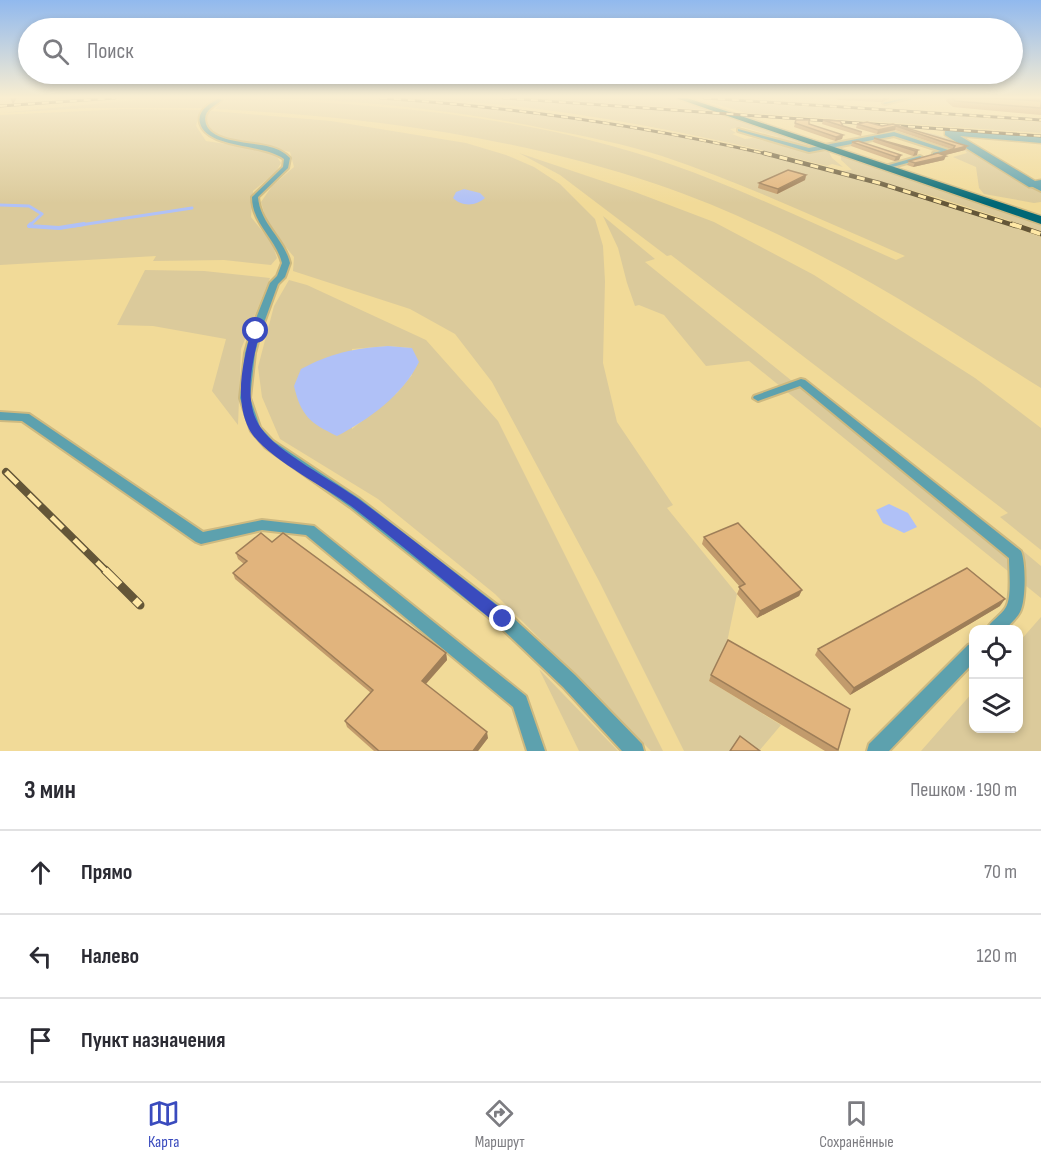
<!DOCTYPE html>
<html lang="ru">
<meta charset="utf-8">
<style>
:root{--surface:#fff;--page:#f2f2f3;--text:#2b2b33;--muted:#7c7c81;--line:#e1e1e2;--accent:#3a4bbe}
body{margin:0;font-family:"Sofia Sans Condensed",sans-serif;background:var(--page);color:var(--text)}
.controls{position:absolute;right:18px;bottom:18px;display:grid;overflow:hidden;border-radius:12px;box-shadow:0 3px 9px #0003}
.controls button{width:54px;height:54px;display:grid;place-items:center;padding:0;border:0;border-bottom:2px solid var(--line);background:var(--surface);color:var(--text);font:30px sans-serif}
.stop{position:absolute;width:18px;height:18px;margin:-14px;border:4px solid #3a4bbe;border-radius:50%;background:#fff}
.stop.end{background:#3a4bbe;border-color:#fff;box-shadow:0 2px 6px #0008}
.list{margin:0;padding:0;list-style:none}
h2{display:flex;justify-content:space-between;align-items:center;height:78px;margin:0;padding:0 24px;font-size:26px}
h2 small{font-size:20px;font-weight:400;color:var(--muted)}
.list li{display:grid;grid-template-columns:39px 1fr auto;gap:18px;align-items:center;box-sizing:border-box;height:84px;padding:0 24px;border-top:2px solid var(--line)}
.list b{display:block;font-size:22px;white-space:nowrap}
.list em{font-size:20px;font-style:normal;color:var(--muted)}
.icon{flex:none;width:33px;height:33px;fill:none;stroke:currentColor;stroke-width:2;stroke-linecap:round;stroke-linejoin:round}
.map{position:relative;flex:none;width:1041px;height:751px;overflow:hidden}
.search{position:absolute;background:var(--surface);box-shadow:0 3px 9px #0003;left:18px;right:18px;top:18px;height:66px;display:flex;align-items:center;gap:15px;box-sizing:border-box;padding:0 21px;border-radius:33px;color:var(--muted);font-size:22px}
.sheet{height:330px;background:var(--surface)}
nav{display:flex;justify-content:space-around;align-items:center;box-sizing:border-box;height:84px;border-top:2px solid var(--line);background:var(--surface);font-size:16px;color:var(--muted)}
nav a{display:grid;justify-items:center;gap:3px}
nav .on{color:var(--accent)}
.map>svg:first-child{display:block}
</style>
<div class="map">
<svg width="1041" height="751" viewBox="0 0 1041 751">
<rect width="100%" height="100%" fill="#f1da98"/>
<g fill="#dbca9b" fill-rule="evenodd">
<path d="M217,98L220,99L205,108H86L0,113L135,100Z"/>
<path d="M227,98C376,103 529,115 670,164C747,191 821,227 896,260L905,256C824,221 745,184 662,156C624,144 585,136 547,129C455,110 362,100 268,98C336,98 404,99 472,105C666,123 858,170 1041,237V388C969,343 898,295 823,257C770,230 713,203 656,184C514,136 364,116 215,109Z"/>
<path d="M414,98H486L723,115L811,146L805,147L775,139L779,137L742,127L730,129L736,133L732,134L745,139L753,138L809,152L821,149L829,152L832,158L843,167L832,164L827,166C692,132 554,105 414,98Z"/>
<path d="M527,98H673L709,110Z"/>
<path d="M719,101L1041,122V133L746,113L710,102Z"/>
<path d="M125,109L200,110L196,126L206,141L273,151L281,163L276,172L253,191L251,217L272,243L277,258L271,265L224,260L153,261L156,256L0,265V115Z"/>
<path d="M212,111L331,121L466,143L506,155L534,167L560,184L595,219L603,246L605,281L603,363L617,422L673,505L667,508L737,594L726,647L709,681L781,725L759,751H684L599,581L492,382L455,334L410,309L293,271L294,257L268,226L261,202L272,186L294,167L290,152L214,135L208,129L206,113Z"/>
<path d="M918,132C953,132 1009,171 1041,188V202L1034,203L984,194L979,188L976,167L953,157L967,153L964,149Z"/>
<path d="M519,153L635,192L714,222L814,275L975,378L1041,428V550L1000,517L1008,513L671,255L667,256L560,175Z"/>
<path d="M841,155L1041,224V231L939,198L841,171L852,170L841,160Z"/>
<path d="M603,216L655,259L645,262L996,546L1010,540L1041,566V598L749,361L706,366L664,315L639,305L635,306L627,283L618,248Z"/>
<path d="M145,270L204,271L270,278L241,349L238,425L212,391L226,339L153,326L117,325Z"/>
<path d="M289,280L307,285L426,340L498,421L663,751H651L495,594L378,499L280,439L262,397L258,367L274,306ZM388,346L412,348V375L397,393L352,429V349Z"/>
<path d="M1041,617V751H921L973,692L974,728H1018L1019,642Z"/>
<path d="M539,669L618,751H579Z"/>
</g>
<g fill="#b0c1f7">
<path d="M464,189L480,193L485,198C476,206 462,207 453,198L456,192Z"/>
<path d="M388,346L412,348L419,362C403,395 368,420 337,436C310,423 301,416 294,386L301,369C331,353 355,348 388,346Z"/>
<path d="M889,504L908,513L917,527L904,533L883,523L876,510Z"/>
</g>
<g fill="none" stroke-linecap="round" stroke-linejoin="round">
<g stroke="#b0c1f7" stroke-width="3">
<path d="M0,205L29,206L42,214L29,226"/>
<path d="M74,226L192,208"/>
</g>
<path stroke="#b0c1f7" stroke-width="4" d="M31,224L29,226L59,228L84,224"/>
<defs>
<g id="service">
<path d="M903,98H910L885,104L883,103Z"/>
<path d="M218,99L222,100C213,107 202,111 206,124C212,143 253,142 270,147C278,149 284,152 290,158L288,168L258,197C260,224 284,238 290,263L285,277L278,284L261,331L255,353L250,398L260,427L273,441L360,499L509,614L575,675L642,744L644,751H622L563,687L497,624L350,507L265,447L251,431L240,398L245,353L251,331L270,283L277,276L282,263C276,238 252,224 252,197L283,167L284,159C263,143 207,149 200,123C197,111 209,104 218,99Z"/>
<path d="M738,129L809,148L894,132L951,151L933,155V153L941,151L894,136L809,152L738,131Z"/>
<path d="M920,156L922,157V159L885,169L882,167Z"/>
<path d="M1031,184L1041,186V191L1031,186Z"/>
<path d="M801,379L805,380L1021,551C1026,562 1026,601 1020,612C1017,618 1010,624 1005,630H986C991,620 1001,616 1006,607C1012,597 1009,570 1009,558L800,386L758,401L753,398L754,396Z"/>
<path d="M0,412L29,414L203,532L262,520L314,526L526,696L545,751H527L513,707L306,535L262,530L201,544L196,542L22,421L0,420Z"/>
<path d="M974,643V662L889,751H867L869,744L968,645Z"/>
</g>
<path id="minor" d="M948,130L1041,137V143L960,136L1035,181L1041,180V186L1029,187L945,135V131Z"/>
<path id="primary" d="M676,98H687L1041,216V224Z"/>
</defs>
<use href="#service" stroke="#cdb980" stroke-width="4"/>
<use href="#minor" stroke="#cdb980" stroke-width="3"/>
<use href="#primary" stroke="#cdb980" stroke-width="3"/>
<use href="#service" fill="#5da1ae" fill-rule="evenodd"/>
<use href="#minor" fill="#5da1ae" fill-rule="evenodd"/>
<use href="#primary" fill="#006775" fill-rule="evenodd"/>
<defs>
<g id="rail-far4">
<path d="M380,98C512,107 641,125 771,155"/>
<path d="M503,98L1041,136"/>
<path d="M704,98L1041,120"/>
<path d="M0,106L115,98"/>
</g>
<path id="rail-far3" d="M764,153L879,183L1016,226"/>
<path id="rail-far2" d="M1012,224L1041,234"/>
<path id="rail-far1" d="M6,472L106,571"/>
<path id="rail" d="M105,570L140,605"/>
</defs>
<use href="#rail-far4" stroke="#645638" stroke-width="3"/>
<use href="#rail-far3" stroke="#645638" stroke-width="4.5"/>
<use href="#rail-far2" stroke="#645638" stroke-width="5"/>
<use href="#rail-far1" stroke="#645638" stroke-width="8"/>
<use href="#rail" stroke="#645638" stroke-width="9"/>
<use href="#rail-far4" stroke="#ffe8a5" stroke-width="2" stroke-dasharray="7" stroke-linecap="butt"/>
<use href="#rail-far3" stroke="#ffe8a5" stroke-width="3" stroke-dasharray="8" stroke-linecap="butt"/>
<use href="#rail-far2" stroke="#ffe8a5" stroke-width="4" stroke-dasharray="10" stroke-linecap="butt"/>
<use href="#rail-far1" stroke="#ffe8a5" stroke-width="5" stroke-dasharray="16" stroke-linecap="butt"/>
<use href="#rail" stroke="#ffe8a5" stroke-width="7" stroke-dasharray="21" stroke-linecap="butt"/>
</g>
<g fill="#c29b6c">
<path d="M837,98H890L889,99L881,102L838,100Z"/>
<path d="M947,98H1041V115L953,107L946,101Z"/>
<path d="M796,120L843,135L842,139L835,141L794,127Z"/>
<path d="M823,120L862,132L861,136L822,124Z"/>
<path d="M857,124L882,126L893,124L967,146L965,150L945,155L944,160L913,167L907,165L909,161L939,154L940,153L951,149L895,130L877,134L856,128Z"/>
<path d="M874,138L918,150L917,155L913,156L873,142Z"/>
<path d="M852,142L901,155L899,160L894,161L851,146Z"/>
<path d="M806,175L805,180L777,194L758,188L759,183Z"/>
<path d="M704,537L802,590L799,596L757,618L737,594L740,587L702,544Z"/>
<path d="M272,542L446,653L447,660L426,684L488,738L478,751H374L347,727L345,721L371,693L235,579L233,573L244,564L238,559L236,553Z"/>
<path d="M1000,606L850,695L815,655L818,649Z"/>
<path d="M711,675L838,750L837,751H825L709,681Z"/>
</g>
<g fill="#9e7e58">
<path d="M10,98H17L13,104Z"/>
<path d="M883,98H890L889,99L881,102Z"/>
<path d="M896,126L895,130L877,134L878,130Z"/>
<path d="M843,135L842,139L835,141L836,137Z"/>
<path d="M967,146L965,150L938,157L940,153Z"/>
<path d="M918,150L917,155L913,156L915,151Z"/>
<path d="M901,155L899,160L894,161L896,157Z"/>
<path d="M946,156L944,160L913,167L915,163Z"/>
<path d="M806,175L805,180L777,194L778,189Z"/>
<path d="M802,590L799,596L757,618L760,611Z"/>
<path d="M1005,599L1000,606L850,695L854,688Z"/>
<path d="M446,653L447,660L423,687L422,681Z"/>
<path d="M487,732L488,738L478,751H473Z"/>
</g>
<g fill="#e1b47d" stroke="#9e7e58" stroke-width="1.5">
<path d="M952,98H992L1041,101V108L955,101Z"/>
<path d="M796,120H809V124L843,135L836,137L795,123Z"/>
<path d="M823,120L840,121L843,126L862,132Z"/>
<path d="M867,122L882,126L893,124L967,146L940,153L953,149L955,146L896,126L878,130L857,124Z"/>
<path d="M874,138L918,150L915,151Z"/>
<path d="M858,141L901,155L896,157L852,142Z"/>
<path d="M938,153L946,156L915,163L909,161Z"/>
<path d="M788,170L806,175L778,189L759,183Z"/>
<path d="M738,523L802,590L760,611L739,587L745,584L704,537Z"/>
<path d="M261,533L272,542L283,533L446,653L422,681L487,732L473,751H379L345,721L373,690L233,573L247,561L236,553Z"/>
<path d="M967,568L1005,599L854,688L818,649Z"/>
<path d="M728,640L850,709L838,750L711,675Z"/>
<path d="M740,736L760,751H730Z"/>
</g>
<linearGradient id="sky" x2="0" y2="1"><stop stop-color="#91b9ee"/><stop offset="0.48" stop-color="#f9eed1"/><stop offset="1" stop-color="#f9eed1" stop-opacity="0"/></linearGradient>
<rect width="1041" height="203" fill="url(#sky)"/>
<path fill="#3a4bbe" d="M256,328L260,331C253,360 242,401 261,428C277,452 334,481 360,500C410,537 459,576 508,614L510,619L508,624L503,626L497,624C449,585 401,544 351,506C325,487 263,456 249,429C234,399 243,362 251,331Z"/>
</svg>
<div class="controls">
<button><svg class="icon" aria-label="locate" viewBox="0 0 24 24"><circle cx="12" cy="12" r="6"/><path d="M12 2v4M12 18v4M2 12h4M18 12h4"/></svg></button>
<button><svg class="icon" aria-label="layers" viewBox="0 0 24 24"><path d="M12 4l9 5-9 5-9-5zM3 14l9 5 9-5"/></svg></button>
</div>
<div class="stop" style="left:256px;top:331px"></div>
<div class="stop end" style="left:503px;top:619px"></div>
<div class="search"><svg class="icon" aria-label="search" viewBox="0 0 24 24"><circle cx="10" cy="10" r="6"/><path d="M15 15l6 6"/></svg>Поиск</div>
</div>
<section class="sheet">
<h2>3 мин<small>Пешком · 190 m</small></h2>
<ul class="list">
<li><svg class="icon" aria-label="ahead" viewBox="0 0 24 24"><path d="M12 20V5M6 11l6-6 6 6"/></svg><div><b>Прямо</b></div><em>70 m</em></li>
<li><svg class="icon" aria-label="left" viewBox="0 0 24 24"><path d="M17 20v-9H6M10 6l-5 5 5 5"/></svg><div><b>Налево</b></div><em>120 m</em></li>
<li><svg class="icon" aria-label="arrive" viewBox="0 0 24 24"><path d="M6 21V4h12l-3 4 3 4H6"/></svg><div><b>Пункт назначения</b></div></li>
</ul>
</section>
<nav>
<a class="on"><svg class="icon" aria-label="map" viewBox="0 0 24 24"><path d="M3 6l6-2 6 2 6-2v14l-6 2-6-2-6 2zM9 4v14M15 6v14"/></svg>Карта</a>
<a><svg class="icon" aria-label="directions" viewBox="0 0 24 24"><path d="M12 3l9 9-9 9-9-9zM9 14v-3h6M13 9l2 2-2 2"/></svg>Маршрут</a>
<a><svg class="icon" aria-label="saved" viewBox="0 0 24 24"><path d="M7 4h10v16l-5-4-5 4z"/></svg>Сохранённые</a>
</nav>
